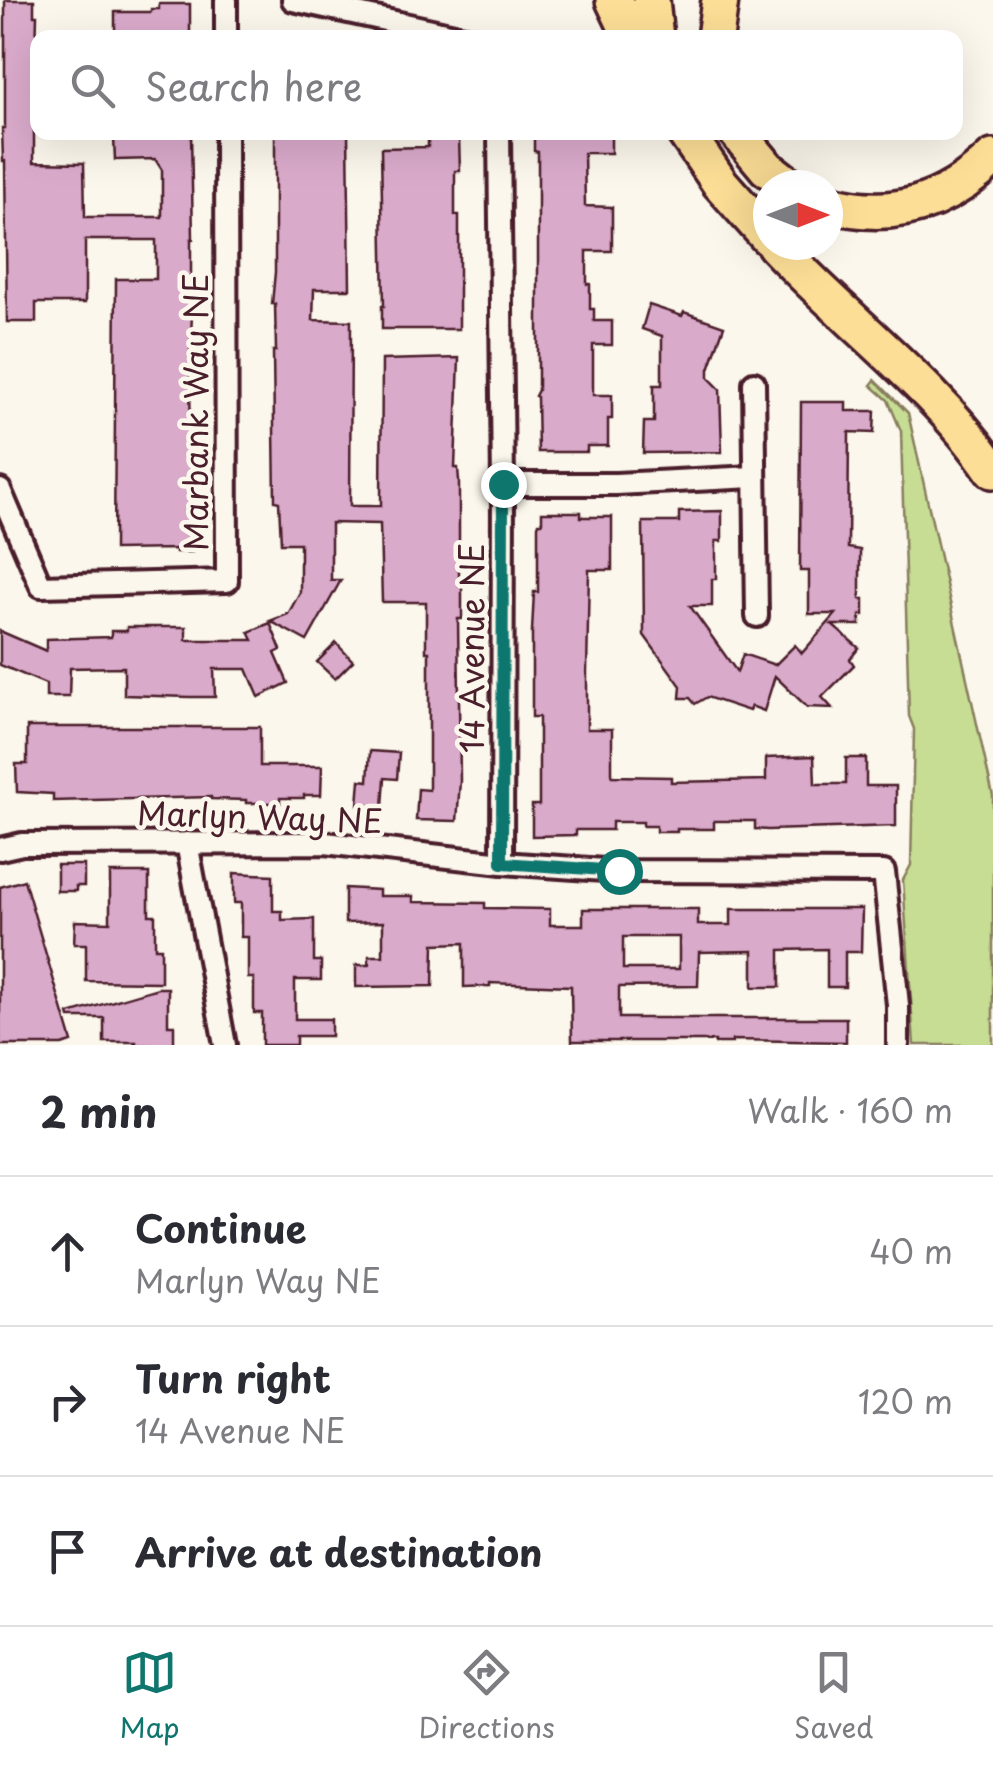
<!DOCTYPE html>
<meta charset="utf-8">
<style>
:root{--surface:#fff;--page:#f7f7f7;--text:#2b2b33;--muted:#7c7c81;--line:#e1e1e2;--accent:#0f766e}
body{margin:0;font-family:"Playpen Sans",sans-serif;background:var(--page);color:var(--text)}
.compass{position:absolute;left:753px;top:170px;width:90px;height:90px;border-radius:50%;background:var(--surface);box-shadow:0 10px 40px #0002;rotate:90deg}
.stop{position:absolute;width:30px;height:30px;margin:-22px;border:8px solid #0f766e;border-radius:50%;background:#fff}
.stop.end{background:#0f766e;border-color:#fff;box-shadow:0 2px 10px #0008}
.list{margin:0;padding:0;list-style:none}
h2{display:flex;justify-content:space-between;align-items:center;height:130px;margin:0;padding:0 40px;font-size:42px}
h2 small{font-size:32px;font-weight:400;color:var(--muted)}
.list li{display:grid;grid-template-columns:65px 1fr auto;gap:30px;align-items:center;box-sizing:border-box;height:150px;padding:0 40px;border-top:2px solid var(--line)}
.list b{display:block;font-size:38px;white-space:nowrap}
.list p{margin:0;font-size:32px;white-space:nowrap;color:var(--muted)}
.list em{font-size:32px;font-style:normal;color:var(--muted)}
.icon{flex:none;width:55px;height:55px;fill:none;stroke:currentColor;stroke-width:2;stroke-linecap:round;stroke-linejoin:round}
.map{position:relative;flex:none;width:993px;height:1045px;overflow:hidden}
.search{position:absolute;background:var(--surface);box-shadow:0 10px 40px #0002;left:30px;right:30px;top:30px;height:110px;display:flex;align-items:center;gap:25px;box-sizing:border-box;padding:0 35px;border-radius:20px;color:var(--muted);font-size:38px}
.sheet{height:580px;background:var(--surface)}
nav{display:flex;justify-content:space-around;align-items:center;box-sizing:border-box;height:140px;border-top:2px solid var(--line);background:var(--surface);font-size:28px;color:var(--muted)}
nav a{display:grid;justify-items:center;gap:5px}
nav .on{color:var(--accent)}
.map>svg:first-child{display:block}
</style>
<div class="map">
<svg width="993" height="1045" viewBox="0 0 993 1045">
<rect width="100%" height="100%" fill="#fbf7ec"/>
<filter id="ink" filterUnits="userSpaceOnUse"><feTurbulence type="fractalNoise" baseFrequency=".01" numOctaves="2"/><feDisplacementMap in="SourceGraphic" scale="20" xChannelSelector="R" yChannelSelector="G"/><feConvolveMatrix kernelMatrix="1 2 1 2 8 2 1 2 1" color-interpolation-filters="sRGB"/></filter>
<g filter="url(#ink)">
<path fill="#c6dd93" stroke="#887e5f" stroke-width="2.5" d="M875,380L908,413L993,796V1045H914L903,880L911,865L914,729L909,716L901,431L888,400L871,385Z"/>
<g fill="#daaacb" stroke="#4a1f2b" stroke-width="2.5" fill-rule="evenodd">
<path d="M5,0H34V15H37L35,90H38V124H34V162L84,163L85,217H162V170L155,159L115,160L114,138L162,137V132H191L193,239H191V282H195V315H192L190,355L191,476H193L192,552H176V549L114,550L116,279H156V240H85V303H36V322H7L5,161H3L2,128H5Z"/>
<path d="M159,4H190V37L115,38V12H151V9H159Z"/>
<path d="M275,132H348L350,289H314L313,320L351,321L350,506H381L382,360L459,358L455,468H458L459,481V586H462V619H458L460,781L457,821L416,820L418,789L429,790V652H426V602H382L380,524L331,523V580H341L307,641L270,621L288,614L300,592V543H281L279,502L275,501L273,351H276L275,304H272L275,272Z"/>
<path d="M534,132H611V153H584L585,206L612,207V251H587V284H590V309H594V321H612V345H593V395H612V419H608V446H587V452H538L537,397L535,396L538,390V152L534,151Z"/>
<path d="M428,137H459L460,171H455V215H459V329H382V306H384L381,148L428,147Z"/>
<path d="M649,305L682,316L684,312L724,326L709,369V378L720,389L722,452L643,453L644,422H654V385H662V336L642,329Z"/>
<path d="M801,402H846V411H875L874,433L849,432L848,548L860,550V599H864V615H860V625H832L859,648L850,659L854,665L822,697L832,708L807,707L775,676L764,711L751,706L749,711L707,697L695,704L690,698H680L681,686L644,635L643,522H679V512L722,511V541H716V579H712V606H690L737,672L743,654L775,665L795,645L802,653L836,614H809V571H800Z"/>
<path d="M542,512H581V517H612V570H589L587,672V729H612V776L671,777V782L766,780V758L814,756L815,784H846V758H866V786H896V826L768,830L755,829V821H714V829H677V832H656V826H643V822H612V830H576V835L532,836V805H539V717H532V631L534,592H538V526L539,523H542Z"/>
<path d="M270,623L281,650L275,653L288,683L259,697L247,669H214L215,697H190L124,695V667L70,668L69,697H46V684L0,665V631L46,651V639L111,637V631H127V627H186V640H253L249,632Z"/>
<path d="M336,643L353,661L335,679L317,662Z"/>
<path d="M27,727H260V766H322L321,795H304V798H280V803H246V800L211,799V797L53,801V794L17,792L16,764H27Z"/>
<path d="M370,751L399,753L397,779L385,778L383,807L358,805L360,780L368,781Z"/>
<path d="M57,865H84V886H76V891H57Z"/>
<path d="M110,873H149V915H155V948H161V982L86,981V944H74L75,921L110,922Z"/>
<path d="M234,873L273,875V911H282V920L314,919V961H321V980H295V1019H331V1036H296V1045H262V1013H254V978H248V937H241V903H234Z"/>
<path d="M24,880L72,1042L62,1045H0V887Z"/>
<path d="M345,888L379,890V896H413V902L485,903V908L550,909V925H583V909H698V925H731V909H862L861,952H845V987H827V949L780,950V987H753V951L699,952L698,986L619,987V1018H846V1042L732,1040V1043H715V1041H572L571,986L490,983V986L464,987V943L434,944L433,986L356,987V965H369V956H383V922L345,923ZM623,937H679V969H623Z"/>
<path d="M158,988H168V1025H174V1045H136V1042H104V1018H70L69,1014Z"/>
</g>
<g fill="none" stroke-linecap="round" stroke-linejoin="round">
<defs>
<g id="street">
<path d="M226,0V38"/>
<path d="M293,0L468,38"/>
<path d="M499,132L503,484L502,863"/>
<path d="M754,383L757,616"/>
<path d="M503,484H616L754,477"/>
<path d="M0,490L41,586L227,581L226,132"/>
<path d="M187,843L225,1045"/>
<path d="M0,849L22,844L325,843L502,863L619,871L884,872L898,1005V1045"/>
</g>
<g id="highway">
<path d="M614,0L632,38"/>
<path d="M651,0L655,38"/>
<path d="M715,38L720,0"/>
<path d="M685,132L720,183L768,237"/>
<path d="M737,132L767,168L789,185"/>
<path d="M828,203C892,222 946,203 993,158"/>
<path d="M775,245C845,320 935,385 993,470"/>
</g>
</defs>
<use href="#street" stroke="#4a1f2b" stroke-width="28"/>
<use href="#highway" stroke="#4a1f2b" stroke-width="42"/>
<use href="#street" stroke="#fbf7ec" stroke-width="20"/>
<use href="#highway" stroke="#fcde96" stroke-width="35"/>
</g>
</g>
<g fill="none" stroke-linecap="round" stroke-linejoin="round" filter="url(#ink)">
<path stroke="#0f766e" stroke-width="12" d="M503,484L502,863L619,871"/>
</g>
<g text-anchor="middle" stroke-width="9" stroke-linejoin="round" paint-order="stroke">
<g font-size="32" fill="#4a1f2b" stroke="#fbf7ec">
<text transform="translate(197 412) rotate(-90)" y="11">Marbank Way NE</text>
<text transform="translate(473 648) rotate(-90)" y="11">14 Avenue NE</text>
<text transform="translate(260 818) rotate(2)" y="11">Marlyn Way NE</text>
</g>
</g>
</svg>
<svg class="compass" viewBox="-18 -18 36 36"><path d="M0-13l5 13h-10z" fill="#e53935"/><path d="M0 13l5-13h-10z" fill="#7c7c81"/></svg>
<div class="stop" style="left:619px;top:871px"></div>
<div class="stop end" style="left:503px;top:484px"></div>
<div class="search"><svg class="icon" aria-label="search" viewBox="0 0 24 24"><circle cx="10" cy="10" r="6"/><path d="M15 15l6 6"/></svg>Search here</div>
</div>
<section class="sheet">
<h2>2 min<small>Walk · 160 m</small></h2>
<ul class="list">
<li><svg class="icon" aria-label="ahead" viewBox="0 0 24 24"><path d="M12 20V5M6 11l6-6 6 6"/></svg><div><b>Continue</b><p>Marlyn Way NE</p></div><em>40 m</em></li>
<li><svg class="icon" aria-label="right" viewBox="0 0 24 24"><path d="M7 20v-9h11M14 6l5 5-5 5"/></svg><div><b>Turn right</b><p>14 Avenue NE</p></div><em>120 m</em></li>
<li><svg class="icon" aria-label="arrive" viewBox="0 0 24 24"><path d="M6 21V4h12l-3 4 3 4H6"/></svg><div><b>Arrive at destination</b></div></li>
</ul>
</section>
<nav>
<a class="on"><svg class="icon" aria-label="map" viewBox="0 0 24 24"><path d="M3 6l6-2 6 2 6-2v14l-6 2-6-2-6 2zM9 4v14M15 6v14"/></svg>Map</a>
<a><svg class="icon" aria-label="directions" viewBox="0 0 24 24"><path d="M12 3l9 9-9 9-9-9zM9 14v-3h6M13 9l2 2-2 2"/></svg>Directions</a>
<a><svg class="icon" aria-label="saved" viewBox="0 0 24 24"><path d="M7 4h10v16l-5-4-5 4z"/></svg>Saved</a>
</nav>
